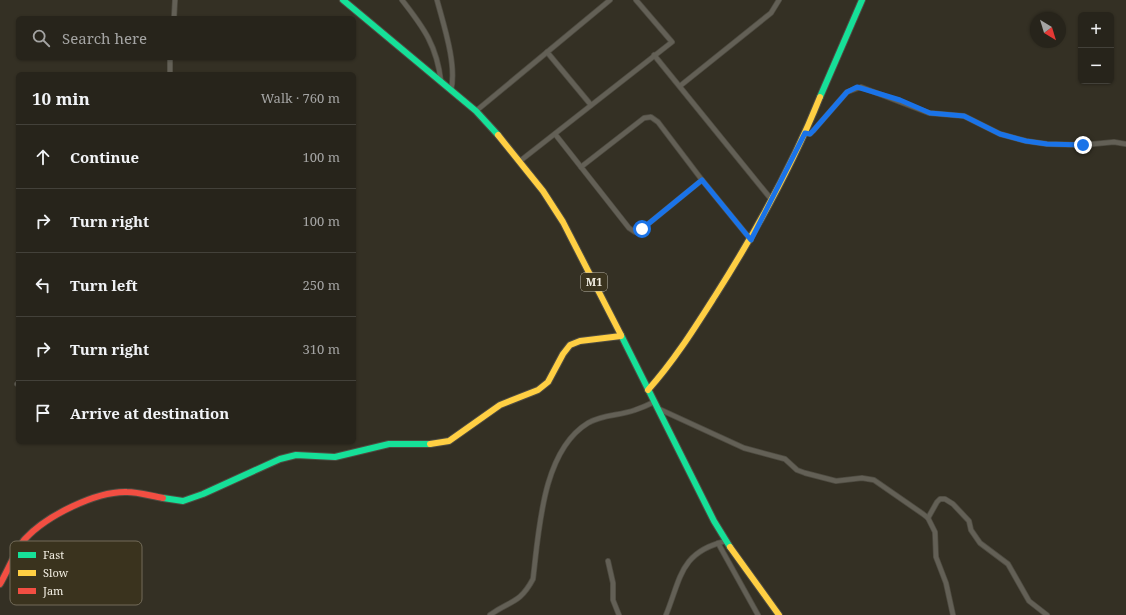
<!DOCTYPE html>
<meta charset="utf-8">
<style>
:root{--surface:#27241b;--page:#333028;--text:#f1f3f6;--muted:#a4a4a3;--line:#43413a}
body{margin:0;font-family:"Noto Serif",serif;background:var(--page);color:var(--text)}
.controls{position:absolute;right:12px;top:12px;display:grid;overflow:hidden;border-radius:6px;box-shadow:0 1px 3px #0004}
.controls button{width:36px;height:36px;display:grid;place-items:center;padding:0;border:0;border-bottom:1px solid var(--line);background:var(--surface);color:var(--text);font:20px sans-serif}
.compass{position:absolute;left:1030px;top:12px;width:36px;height:36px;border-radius:50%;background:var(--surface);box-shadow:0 1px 3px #0004;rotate:142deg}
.stop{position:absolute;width:12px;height:12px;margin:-9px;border:3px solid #1a73e8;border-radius:50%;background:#fff}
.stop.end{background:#1a73e8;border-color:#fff;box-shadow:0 1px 4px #0008}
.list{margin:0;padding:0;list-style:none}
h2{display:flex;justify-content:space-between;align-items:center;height:52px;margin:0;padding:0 16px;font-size:17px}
h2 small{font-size:13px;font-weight:400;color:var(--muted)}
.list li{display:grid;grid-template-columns:26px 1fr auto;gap:12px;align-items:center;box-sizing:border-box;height:64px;padding:0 16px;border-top:1px solid var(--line)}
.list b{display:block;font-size:15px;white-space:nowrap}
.list em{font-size:13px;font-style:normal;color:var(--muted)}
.icon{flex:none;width:22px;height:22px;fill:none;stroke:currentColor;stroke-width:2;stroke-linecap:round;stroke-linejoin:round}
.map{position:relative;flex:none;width:1126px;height:615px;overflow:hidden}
.search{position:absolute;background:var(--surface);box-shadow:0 1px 3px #0004;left:16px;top:16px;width:340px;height:44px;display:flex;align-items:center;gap:10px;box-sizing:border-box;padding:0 14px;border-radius:6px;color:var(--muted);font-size:15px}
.panel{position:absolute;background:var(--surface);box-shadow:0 1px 3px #0004;left:16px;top:72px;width:340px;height:372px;border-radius:6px}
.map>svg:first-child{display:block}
</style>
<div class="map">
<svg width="1126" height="615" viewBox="0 0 1126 615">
<rect width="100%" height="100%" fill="#343024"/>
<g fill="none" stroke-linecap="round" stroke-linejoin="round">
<defs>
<g id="street">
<path d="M402,0C424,28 437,46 441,82"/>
<path d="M437,0C444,26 457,65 451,90"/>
<path d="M174,18L175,0"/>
<path d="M547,52L591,105"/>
<path d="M654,55L771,199"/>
<path d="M170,74V58"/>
<path d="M680,86L771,13L779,0"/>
<path d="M476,111L610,0"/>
<path d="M651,117L658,122L702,180L642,229L635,232L629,228L581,167L644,118Z"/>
<path d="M805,133L810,134L813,131L847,92L861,87L929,113L964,116L1000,134L1026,141L1047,144L1083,145L1114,142L1126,144"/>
<path d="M555,134L581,167"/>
<path d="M520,161L672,42L636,0"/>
<path d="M702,180L751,240"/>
<path d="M17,384L18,383"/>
<path d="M659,409L744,448L785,459L797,470L805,473L836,481L862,478L874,480L923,514L928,518L935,532L936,557L946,583L953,615"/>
<path d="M928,518L937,502L940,499H945L953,504L969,521L971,530L980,543L1008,564L1029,601L1047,615"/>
<path d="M718,543L758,615"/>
<path d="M608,561L613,583V600L619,615"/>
<path d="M490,615C510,600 519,605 533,579C539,531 542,451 588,423C603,414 619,416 635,410C641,408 648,405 654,402"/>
<path d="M666,615C681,578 680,552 726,541"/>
</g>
<g id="fast">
<path d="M343,0L476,111L498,135"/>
<path d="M820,97L862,0"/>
<path d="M621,335L714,521L730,547"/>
<path d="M163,498L183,501L203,494L280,459L296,455L335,457L389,444H430"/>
</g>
<g id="slow">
<path d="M498,135L543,191L563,222L621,335"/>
<path d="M648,390C674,361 694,329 715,296C755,233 792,167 820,97"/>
<path d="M430,444L449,441L500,405L538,390L548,382L563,354L570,345L580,341L621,336"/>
<path d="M730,547L779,615"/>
</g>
<path id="jam" d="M0,584C7,572 17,548 25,539C46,516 96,491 127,492C138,492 151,496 163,498"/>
</defs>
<use href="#street" stroke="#4e4b41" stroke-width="6"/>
<use href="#fast" stroke="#4e4b41" stroke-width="8"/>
<use href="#slow" stroke="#4e4b41" stroke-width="8"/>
<use href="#jam" stroke="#4e4b41" stroke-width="8"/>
<use href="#street" stroke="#636056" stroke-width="4.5"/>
<use href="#fast" stroke="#16e098" stroke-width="6"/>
<use href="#slow" stroke="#ffcf43" stroke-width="6"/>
<use href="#jam" stroke="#f24e42" stroke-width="6"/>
</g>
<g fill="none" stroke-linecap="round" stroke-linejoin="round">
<path stroke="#1a73e8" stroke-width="5" d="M642,229L702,180L751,240L805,133L810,134L813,131L847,92L857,87L900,100L930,113L964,116L1000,134L1026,141L1047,144L1083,145"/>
</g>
<g text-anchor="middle" stroke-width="4" stroke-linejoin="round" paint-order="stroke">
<rect fill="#3a331e" stroke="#bcb7a8" stroke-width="1" x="581" y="273" width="26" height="18" rx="3"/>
<g font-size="11" font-weight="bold" fill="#f3efe3">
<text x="594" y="286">M1</text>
</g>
</g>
<rect x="10" y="541" width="132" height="64" rx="6" fill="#3a331e" stroke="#726b59" stroke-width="1"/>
<rect x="18" y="552" width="18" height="6" fill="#16e098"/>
<rect x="18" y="570" width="18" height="6" fill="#ffcf43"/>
<rect x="18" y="588" width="18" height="6" fill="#f24e42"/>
<g font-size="11" fill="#f3efe3">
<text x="43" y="559">Fast</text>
<text x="43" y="577">Slow</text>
<text x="43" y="595">Jam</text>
</g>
</svg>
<div class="controls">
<button>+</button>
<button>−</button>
</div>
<svg class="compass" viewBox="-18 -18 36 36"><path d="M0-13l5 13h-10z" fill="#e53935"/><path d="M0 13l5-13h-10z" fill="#a4a4a3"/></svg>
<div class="stop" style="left:642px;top:229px"></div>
<div class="stop end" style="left:1083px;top:145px"></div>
<div class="search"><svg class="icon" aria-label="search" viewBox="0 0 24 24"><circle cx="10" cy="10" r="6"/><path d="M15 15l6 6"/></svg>Search here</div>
<section class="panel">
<h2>10 min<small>Walk · 760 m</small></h2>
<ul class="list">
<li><svg class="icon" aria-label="ahead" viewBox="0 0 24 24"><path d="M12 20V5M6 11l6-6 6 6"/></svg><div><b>Continue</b></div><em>100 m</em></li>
<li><svg class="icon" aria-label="right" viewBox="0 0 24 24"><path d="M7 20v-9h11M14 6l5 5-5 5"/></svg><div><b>Turn right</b></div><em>100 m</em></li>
<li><svg class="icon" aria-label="left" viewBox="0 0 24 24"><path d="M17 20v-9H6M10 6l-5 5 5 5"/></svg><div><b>Turn left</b></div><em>250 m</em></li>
<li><svg class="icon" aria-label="right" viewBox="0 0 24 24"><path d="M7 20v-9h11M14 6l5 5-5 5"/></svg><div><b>Turn right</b></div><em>310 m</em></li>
<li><svg class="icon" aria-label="arrive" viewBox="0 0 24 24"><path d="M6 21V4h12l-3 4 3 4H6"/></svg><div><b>Arrive at destination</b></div></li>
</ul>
</section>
</div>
